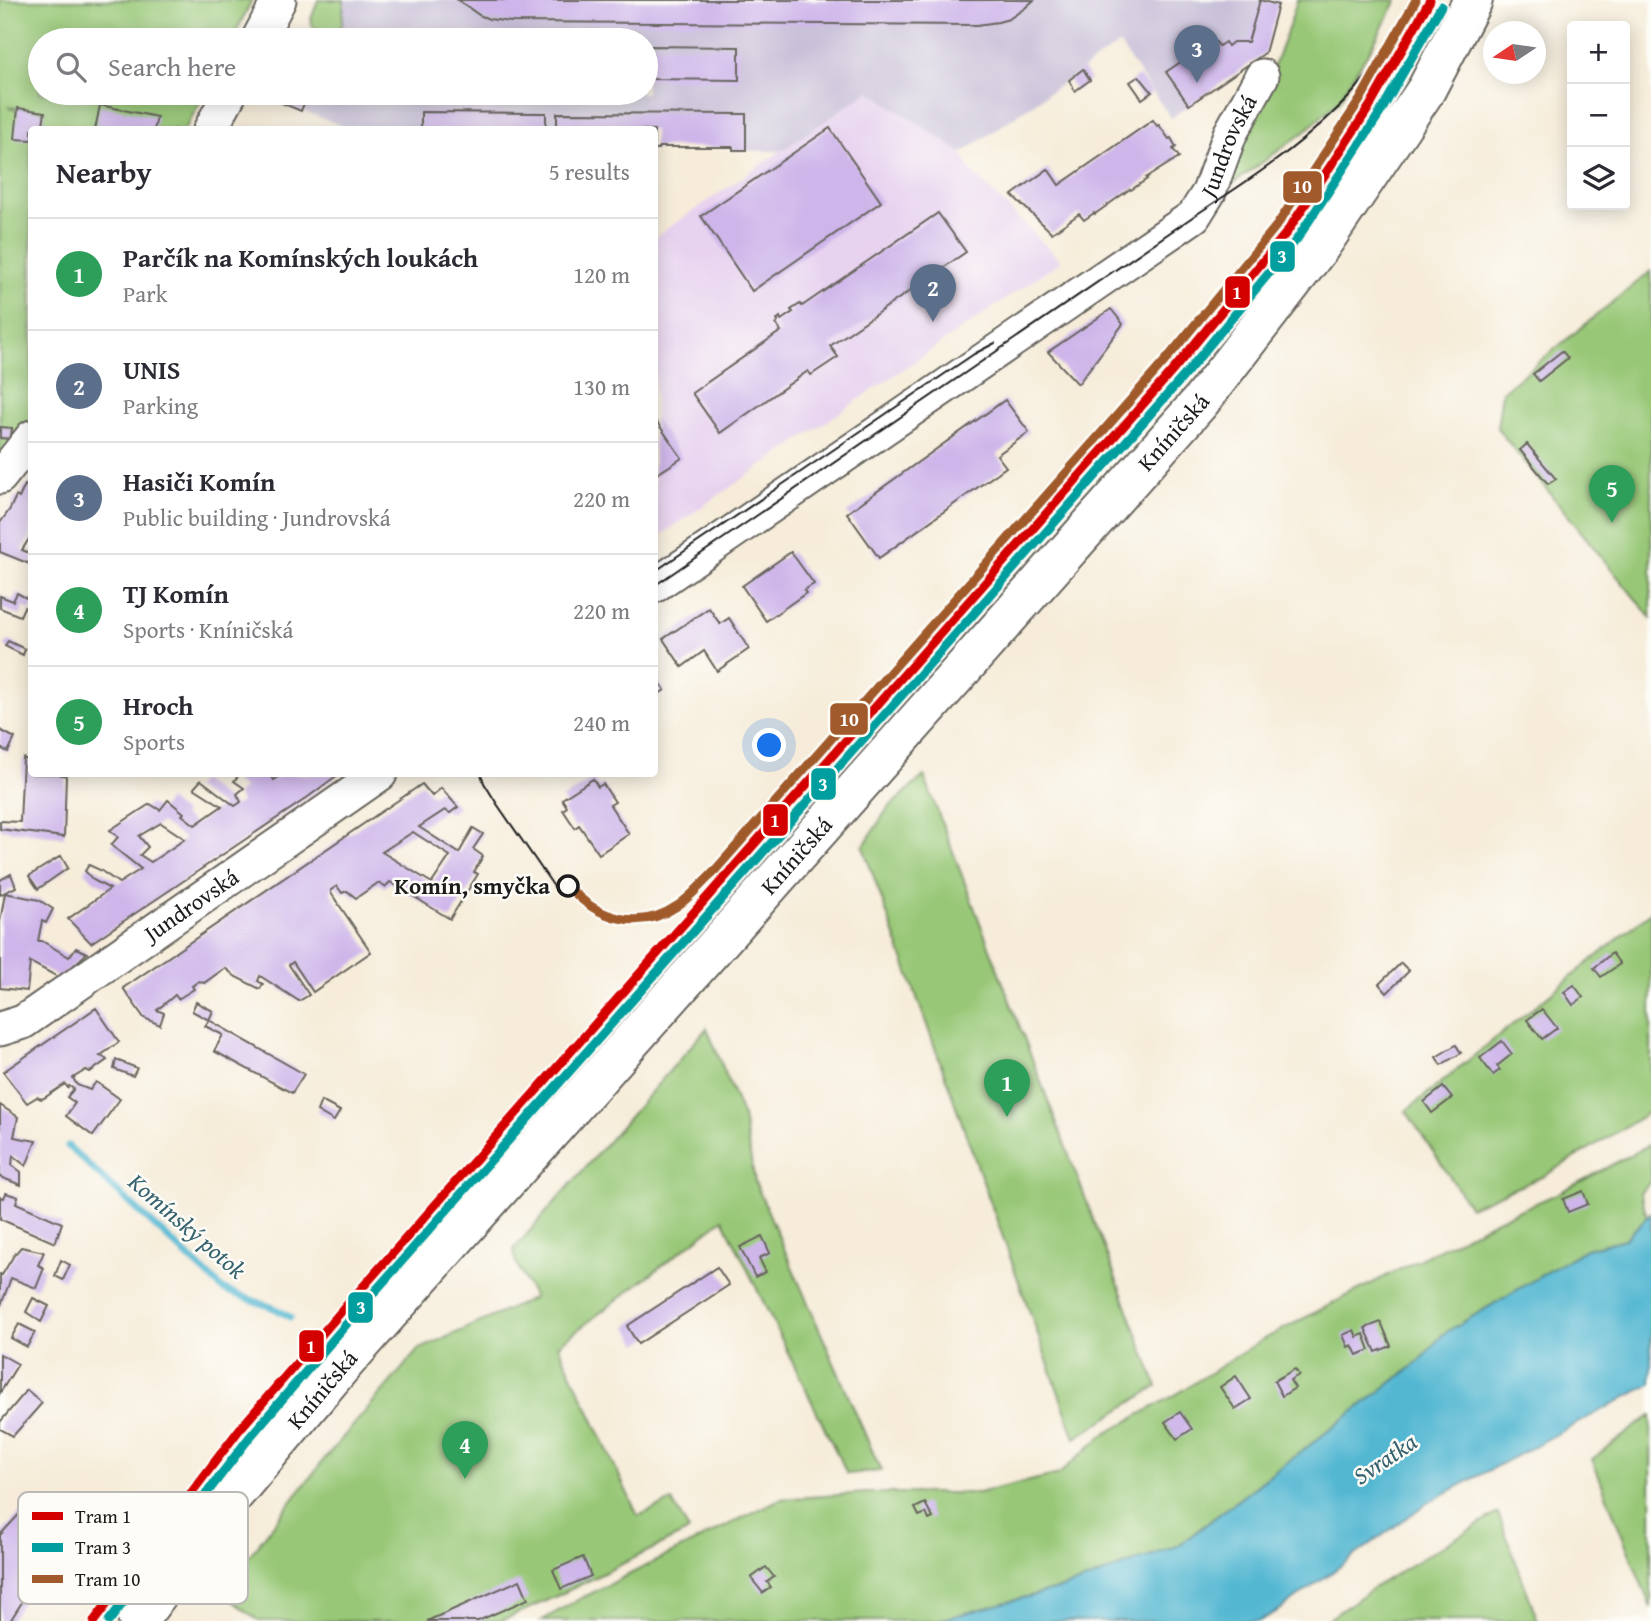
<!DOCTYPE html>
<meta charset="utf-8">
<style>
:root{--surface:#fff;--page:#f2f2f3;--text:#2b2b33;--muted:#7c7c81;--line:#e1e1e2;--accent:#b5179e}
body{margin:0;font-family:"Gentium Book Plus",serif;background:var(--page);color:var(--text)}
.controls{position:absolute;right:21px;top:21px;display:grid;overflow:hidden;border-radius:7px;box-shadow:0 4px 18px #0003}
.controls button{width:63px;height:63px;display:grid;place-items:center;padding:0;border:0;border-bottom:2px solid var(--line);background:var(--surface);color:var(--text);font:35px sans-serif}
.compass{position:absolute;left:1483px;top:21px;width:63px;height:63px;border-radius:50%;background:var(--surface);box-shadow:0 4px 18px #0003;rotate:257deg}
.you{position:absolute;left:770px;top:746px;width:24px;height:24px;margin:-18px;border:5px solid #fff;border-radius:50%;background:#1a73e8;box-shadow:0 0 0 10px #1a73e833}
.badge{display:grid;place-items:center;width:46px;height:46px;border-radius:50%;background:var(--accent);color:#fff;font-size:23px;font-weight:700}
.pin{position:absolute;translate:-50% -58px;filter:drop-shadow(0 2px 4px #0008)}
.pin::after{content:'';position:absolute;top:37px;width:24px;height:21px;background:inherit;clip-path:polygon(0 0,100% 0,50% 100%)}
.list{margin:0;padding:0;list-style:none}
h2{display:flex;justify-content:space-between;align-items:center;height:91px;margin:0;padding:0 28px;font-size:30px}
h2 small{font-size:23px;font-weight:400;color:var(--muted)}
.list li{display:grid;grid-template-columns:46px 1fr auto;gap:21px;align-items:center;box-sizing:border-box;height:112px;padding:0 28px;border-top:2px solid var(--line)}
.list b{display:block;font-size:26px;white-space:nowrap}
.list p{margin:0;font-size:23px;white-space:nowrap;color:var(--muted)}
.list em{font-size:23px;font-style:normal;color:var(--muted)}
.icon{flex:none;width:38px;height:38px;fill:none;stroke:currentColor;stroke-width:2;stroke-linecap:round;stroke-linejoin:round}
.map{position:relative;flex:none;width:1651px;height:1621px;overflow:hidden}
.search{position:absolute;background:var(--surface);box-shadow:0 4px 18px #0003;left:28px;top:28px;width:630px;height:77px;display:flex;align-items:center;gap:18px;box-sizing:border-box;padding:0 24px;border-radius:38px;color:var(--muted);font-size:26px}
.panel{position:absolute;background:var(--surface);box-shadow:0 4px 18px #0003;left:28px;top:126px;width:630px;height:651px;border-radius:7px}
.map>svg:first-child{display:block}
</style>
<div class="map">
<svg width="1651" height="1621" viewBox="0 0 1651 1621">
<rect width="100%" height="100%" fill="#fdfcf7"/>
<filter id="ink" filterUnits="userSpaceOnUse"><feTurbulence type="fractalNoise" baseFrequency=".0143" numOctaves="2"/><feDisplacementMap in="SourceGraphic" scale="14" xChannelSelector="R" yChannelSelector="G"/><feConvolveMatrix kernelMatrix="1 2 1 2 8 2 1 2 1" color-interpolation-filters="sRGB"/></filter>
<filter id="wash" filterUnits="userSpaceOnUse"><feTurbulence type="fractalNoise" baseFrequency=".00686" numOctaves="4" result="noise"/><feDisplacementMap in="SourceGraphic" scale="28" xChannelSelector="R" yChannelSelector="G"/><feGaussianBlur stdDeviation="1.57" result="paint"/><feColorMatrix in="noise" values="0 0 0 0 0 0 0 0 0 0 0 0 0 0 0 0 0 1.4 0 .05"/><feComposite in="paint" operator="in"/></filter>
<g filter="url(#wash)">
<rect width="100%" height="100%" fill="#f6ecd9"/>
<path fill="#e7d2ef" d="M869,91L962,153L970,170L1061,261L655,539V237Z"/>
<path fill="#c8bfd8" d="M318,0H1279L1265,53L1171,118L1119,44L962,153L869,91L781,151L733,150L732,147H659L658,149H655L654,130L351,129L277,101L283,93H646V40H325L326,35L312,26L311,19Z"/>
<g fill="#98c877" stroke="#5a724a" stroke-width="2">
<path d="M0,0H252L232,40H40V93H205L185,129H42L44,112L9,107L10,108L18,110L31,140L32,422L0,460V438L11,439L12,429L0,427Z"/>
<path d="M318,0H344L342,25L336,34L327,35L312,26L311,19Z"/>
<path d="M1297,0H1397L1370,50L1348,84L1340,100L1303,133L1220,193C1242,127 1279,67 1297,0Z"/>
<path d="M1651,271V618L1497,428L1502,392Z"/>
<path d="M924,776L1157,1386L1075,1438L863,847L888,808Z"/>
<path d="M1651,912V1111L1544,1176L1470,1207L1406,1111Z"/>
<path d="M707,1028L743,1117L755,1182L881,1471L847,1474L723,1219L558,1345L638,1516L672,1501L689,1531L561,1594L501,1621H259L221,1592L326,1457L418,1350L534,1298L515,1260L514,1249Z"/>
<path d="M1651,1144V1181L1640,1193L1647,1217L1625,1239L1586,1249L1443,1334L1421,1360L1179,1545L1076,1584L936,1621H734L727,1620L722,1621H541L574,1602L780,1499L866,1493H978L1059,1474L1102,1436L1180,1392L1262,1340L1345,1297L1501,1218L1557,1194Z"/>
<path d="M1651,1415V1608L1592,1459Z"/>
<path d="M1498,1513L1538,1621H1326L1379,1584Z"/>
</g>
<path fill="#53b7d2" stroke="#386a77" stroke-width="2" d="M1651,1213V1384L1427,1503L1280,1610L1259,1621H936L1076,1584L1179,1545L1421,1360L1443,1334L1586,1249L1625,1239Z"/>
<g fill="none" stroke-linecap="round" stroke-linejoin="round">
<path stroke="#53b7d2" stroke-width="7" d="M68,1146L224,1290L274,1308L290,1317"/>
</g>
<g id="blocks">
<g fill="#ceb5ea" fill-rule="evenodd">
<path d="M458,0H1034L1025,8L1009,19L998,22L977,25L511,22L489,19L479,15Z"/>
<path d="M1260,0L1278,5L1265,53L1189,105L1166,72L1210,42H1216L1219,46L1225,42L1228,46L1233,42H1248Z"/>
<path d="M646,46L739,47V80L646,79Z"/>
<path d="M1083,69L1090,80L1075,91L1069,80Z"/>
<path d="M1139,76L1152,92L1142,99L1130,82Z"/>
<path d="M283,93H308L301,111L277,101Z"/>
<path d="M100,105L157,117L154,130H95Z"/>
<path d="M18,108L45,112L42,130H32V140L15,139Z"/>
<path d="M421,112L546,113V130H421Z"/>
<path d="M557,113L746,114V150H733V147H659L658,149H654V130H557Z"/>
<path d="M1153,120L1157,126L1159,125L1169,139L1171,138L1176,147L1173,149L1179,157L1146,178L1147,179L1131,190L1130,189L1095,214L1094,213L1084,220L1079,214L1052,233L1012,195L1048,169L1059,185Z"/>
<path d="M830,128L881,202L752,291L701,216Z"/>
<path d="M938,213L966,252L830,346L838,357L811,375L808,371L720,433L692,393L781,331L776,324L778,322L777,320L780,317L781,320L793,312L791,310L800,304L802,306Z"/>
<path d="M1111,309L1123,324L1078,384L1048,352Z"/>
<path d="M1562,351L1568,358L1539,381L1533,374Z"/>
<path d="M1005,400L1029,432L997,455L1006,467L879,558L847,513Z"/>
<path d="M654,418L682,458L654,476Z"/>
<path d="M0,427L12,428L11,439L0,438Z"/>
<path d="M1527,444L1556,479L1548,484L1520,450Z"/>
<path d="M32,480V534L22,550L32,554V565L0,552V523L10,509L16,496L19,498L25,485L28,486Z"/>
<path d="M791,552L814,584L804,590L806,593L766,621L742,586Z"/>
<path d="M17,593L32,601V611L24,607L20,616L0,608V596L13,601Z"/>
<path d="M709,608L720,624L729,618L749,649L717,671L704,651L682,667L663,639Z"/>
<path d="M8,641L25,649L23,655L5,646Z"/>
<path d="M654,674L665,690L654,697Z"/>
<path d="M0,730L15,738L8,752L0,748Z"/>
<path d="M23,758L32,762V774H59L66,776L64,837L0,829V821L20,822Z"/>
<path d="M240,774H270L274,780L283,774H339L304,800L91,943L68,919L110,889L93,880L85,871L89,865L100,870L119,883L141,869L111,845L118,837L110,830L150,804L160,810L168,800L184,813L182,815L195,825L222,806L194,788L201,780L235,806L241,802L237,794L244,788L234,781ZM161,823L185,839L151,862L140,855L148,847L139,836Z"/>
<path d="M593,779L598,787L603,784L615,802L610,805L629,834L599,854L579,825L575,828L563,810L567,807L562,799Z"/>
<path d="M422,784L432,796L441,788L458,807L450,813L445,810L419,827L459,853L473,828L483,834L473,849L483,856L474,872L478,874L450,919L390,882L385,887L378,883L356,898L347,891L342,893L337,886L331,890V893L371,952L313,992L293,962L289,965L309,995L299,1001L260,976L258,981L263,984L260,989L236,977L225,968L204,983L199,981L192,986L194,989L178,999L175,995L157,1010L164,1013L160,1025L144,1018L123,988ZM413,832L450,856L432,883L382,852Z"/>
<path d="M61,856L68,868L38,889L29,876Z"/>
<path d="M11,874L16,887L0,895V880Z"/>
<path d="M5,893L39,900L53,909L46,923L42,921L38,941H42L69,957L76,948L87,953L60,978L30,962L27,991L0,988V922Z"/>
<path d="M1612,953L1620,964L1601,977L1594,968Z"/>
<path d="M1401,963L1409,971L1387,993L1379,984Z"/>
<path d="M1574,985L1583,997L1573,1005L1564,992Z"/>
<path d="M196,1002L213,1011L209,1020L192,1011Z"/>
<path d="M96,1008L119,1042L100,1056L105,1058L107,1060L90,1072L86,1070L73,1078L77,1085L90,1090L96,1082L120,1099L93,1136L66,1116L75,1103L67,1097L74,1089L69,1086L68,1088L65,1084L44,1098L41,1099L37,1097L27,1103L3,1072Z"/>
<path d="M1542,1009L1557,1028L1542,1039L1527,1020Z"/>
<path d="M209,1020L304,1074L292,1093L214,1051L223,1035L205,1026Z"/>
<path d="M1502,1041L1512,1054L1497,1066L1500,1070L1493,1075L1480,1058Z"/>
<path d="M1456,1045L1461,1053L1441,1065L1436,1057Z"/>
<path d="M116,1060L137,1068L133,1076L114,1069Z"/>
<path d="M1443,1087L1452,1098L1432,1113L1424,1102Z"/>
<path d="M321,1101L340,1111L334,1121L317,1111Z"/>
<path d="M0,1105L18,1117L14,1137L36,1141L26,1166L13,1156L12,1165L21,1172V1185L0,1177Z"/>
<path d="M1583,1191L1588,1204L1568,1212L1563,1199Z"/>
<path d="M6,1193L18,1197L16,1203L62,1223L55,1243L0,1219V1197L4,1198Z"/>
<path d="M762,1236L770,1253L759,1258L766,1272L755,1277L740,1247Z"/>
<path d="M21,1247L44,1252L38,1265L44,1268L36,1288L11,1278L0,1308V1274L2,1275L14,1255Z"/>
<path d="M61,1260L70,1265L63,1280L55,1276Z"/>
<path d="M717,1267L729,1285L638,1344L627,1326Z"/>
<path d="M33,1298L49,1306L41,1322L26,1312Z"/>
<path d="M1381,1322L1391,1346L1376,1352L1365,1328Z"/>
<path d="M19,1324L35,1332L27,1347L11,1338Z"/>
<path d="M1354,1330L1357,1337L1364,1334L1370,1350L1357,1355L1352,1345L1348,1347L1343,1335Z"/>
<path d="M0,1354L18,1364L0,1393Z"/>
<path d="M1295,1369L1299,1375L1290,1380L1295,1388L1282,1396L1274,1381Z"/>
<path d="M1236,1376L1251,1399L1235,1409L1220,1387Z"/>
<path d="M27,1390L42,1403L13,1436L0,1429V1422Z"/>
<path d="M1180,1412L1192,1429L1177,1439L1165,1422Z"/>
<path d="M35,1497L75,1536L33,1585L10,1621H0V1535Z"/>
<path d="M925,1503L933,1518L929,1520L926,1513L919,1516L915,1508Z"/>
<path d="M583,1557L591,1576L561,1589L553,1570Z"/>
<path d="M766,1567L774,1577L767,1582L771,1587L763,1593L751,1578Z"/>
<path d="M520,1580L528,1599L478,1621H427Z"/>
</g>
</g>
</g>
<g filter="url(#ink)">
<use href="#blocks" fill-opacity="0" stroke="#68655e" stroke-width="2"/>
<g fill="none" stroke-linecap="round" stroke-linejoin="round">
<defs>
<g id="minor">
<path d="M258,40L279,0"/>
<path d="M210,130L230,93"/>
<path d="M0,477L32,437"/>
<path id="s1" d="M654,586L1194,216L1209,192L1230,134L1262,76"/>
<path id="s2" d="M0,1029L23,1022L380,774"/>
</g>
<g id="major">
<path id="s3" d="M138,1621L216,1516L341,1367L1201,401L1320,247L1426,90L1473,0"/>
</g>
</defs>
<use href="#minor" stroke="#68655e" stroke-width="37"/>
<use href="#major" stroke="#68655e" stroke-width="42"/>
<use href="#minor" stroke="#fff" stroke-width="33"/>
<use href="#major" stroke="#fff" stroke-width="38"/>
<g stroke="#1c1c1c" stroke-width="2">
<path d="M654,572L946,373L974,354L995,343"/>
<path d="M654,586L1194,216C1245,183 1297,149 1340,106C1371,76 1392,38 1416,2"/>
<path d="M481,774L484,783L497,804L559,894"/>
</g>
<defs>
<path id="tram-1" d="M94,1621L239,1430L346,1306L1174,369L1287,232L1370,106L1430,0"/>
<path id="tram-2" d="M109,1621L249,1438L355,1314L1183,377L1297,239L1380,113L1441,6"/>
<path id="tram-3" d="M568,886C597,919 639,932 677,906C690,898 699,886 710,876L1165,361L1277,225L1360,100L1416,0"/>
</defs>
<use href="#tram-1" stroke="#fdfcf7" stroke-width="14"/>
<use href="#tram-2" stroke="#fdfcf7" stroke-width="14"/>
<use href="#tram-3" stroke="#fdfcf7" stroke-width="14"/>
<use href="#tram-1" stroke="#d40000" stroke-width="9"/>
<use href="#tram-2" stroke="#009e9e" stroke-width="9"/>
<use href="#tram-3" stroke="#a05a2c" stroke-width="9"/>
</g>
</g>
<circle fill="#fdfcf7" stroke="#1c1c1c" stroke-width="3.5" cx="568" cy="886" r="10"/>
<g text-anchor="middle" stroke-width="5" stroke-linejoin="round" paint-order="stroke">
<g font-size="23" fill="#1c1c1c" stroke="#fdfcf7">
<text dy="8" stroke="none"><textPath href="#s1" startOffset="733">Jundrovská</textPath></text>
<text dy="8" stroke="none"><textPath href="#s3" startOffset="1577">Kníničská</textPath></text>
<text dy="8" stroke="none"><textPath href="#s3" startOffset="1010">Kníničská</textPath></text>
<text dy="8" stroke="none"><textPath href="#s2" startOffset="229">Jundrovská</textPath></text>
<text dy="8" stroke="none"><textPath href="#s3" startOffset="296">Kníničská</textPath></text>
</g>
<g font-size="23" font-weight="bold" fill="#1c1c1c" stroke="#fdfcf7" text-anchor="end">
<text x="550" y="894">Komín, smyčka</text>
</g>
<g font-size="24" font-style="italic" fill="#35626e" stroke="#fdfcf7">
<text transform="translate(187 1226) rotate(41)" y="8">Komínský potok</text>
<text transform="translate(1385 1459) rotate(-34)" y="8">Svratka</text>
</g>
</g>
<rect x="18" y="1492" width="230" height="112" rx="10" fill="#fdfcf7" stroke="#bab9b5" stroke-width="2"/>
<rect x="32" y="1512" width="31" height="8" fill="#d40000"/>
<rect x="32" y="1543" width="31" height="9" fill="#009e9e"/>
<rect x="32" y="1575" width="31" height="8" fill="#a05a2c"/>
<g font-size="19" fill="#1c1c1c">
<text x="75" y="1523">Tram 1</text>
<text x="75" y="1554">Tram 3</text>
<text x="75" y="1586">Tram 10</text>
</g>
<g stroke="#fdfcf7" stroke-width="2.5">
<rect x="1282" y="170" width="41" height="34" rx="7" fill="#a05a2c"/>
<rect x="1269" y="240" width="27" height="33" rx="7" fill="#009e9e"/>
<rect x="1224" y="275" width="27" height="34" rx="7" fill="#d40000"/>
<rect x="829" y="702" width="40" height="34" rx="7" fill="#a05a2c"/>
<rect x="810" y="767" width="27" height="34" rx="7" fill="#009e9e"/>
<rect x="762" y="803" width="27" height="34" rx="7" fill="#d40000"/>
<rect x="347" y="1291" width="27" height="33" rx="7" fill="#009e9e"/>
<rect x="298" y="1329" width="27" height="34" rx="7" fill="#d40000"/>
</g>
<g font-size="19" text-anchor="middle" font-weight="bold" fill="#fff">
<text x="1302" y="193">10</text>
<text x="1282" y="263">3</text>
<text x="1237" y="299">1</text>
<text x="849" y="726">10</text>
<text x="823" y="791">3</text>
<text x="775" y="827">1</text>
<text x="361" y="1314">3</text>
<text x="311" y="1353">1</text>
</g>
</svg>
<div class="controls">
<button>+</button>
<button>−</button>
<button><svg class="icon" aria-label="layers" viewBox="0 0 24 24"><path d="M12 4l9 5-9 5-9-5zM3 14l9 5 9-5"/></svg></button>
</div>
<svg class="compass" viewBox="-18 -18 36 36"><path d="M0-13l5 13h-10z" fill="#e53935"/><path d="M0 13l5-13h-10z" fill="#7c7c81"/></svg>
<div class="you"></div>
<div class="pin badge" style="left:1007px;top:1117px;background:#2e9e5b">1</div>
<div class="pin badge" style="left:933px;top:322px;background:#5c6f8a">2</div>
<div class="pin badge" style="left:1197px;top:83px;background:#5c6f8a">3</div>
<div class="pin badge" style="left:465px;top:1479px;background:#2e9e5b">4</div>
<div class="pin badge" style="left:1612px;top:523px;background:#2e9e5b">5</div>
<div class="search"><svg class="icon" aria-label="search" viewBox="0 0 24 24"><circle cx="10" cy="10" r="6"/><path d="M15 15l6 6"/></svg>Search here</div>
<section class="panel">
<h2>Nearby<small>5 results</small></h2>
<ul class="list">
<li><span class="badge" style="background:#2e9e5b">1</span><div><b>Parčík na Komínských loukách</b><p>Park</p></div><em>120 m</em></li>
<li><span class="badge" style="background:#5c6f8a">2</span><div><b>UNIS</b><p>Parking</p></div><em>130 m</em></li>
<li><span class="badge" style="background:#5c6f8a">3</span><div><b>Hasiči Komín</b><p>Public building · Jundrovská</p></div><em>220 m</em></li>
<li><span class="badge" style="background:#2e9e5b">4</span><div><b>TJ Komín</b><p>Sports · Kníničská</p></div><em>220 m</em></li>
<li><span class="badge" style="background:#2e9e5b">5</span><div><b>Hroch</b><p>Sports</p></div><em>240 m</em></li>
</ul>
</section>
</div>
